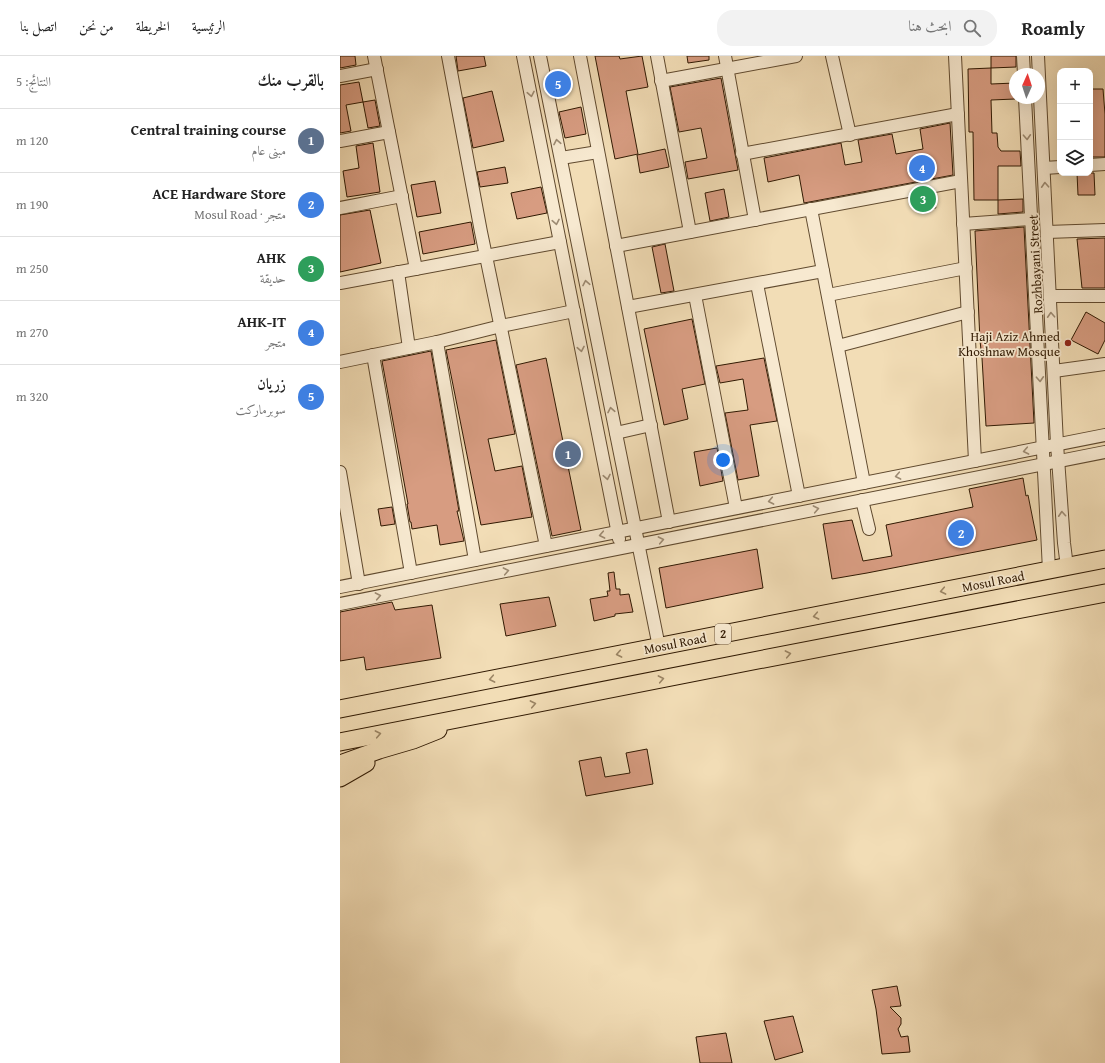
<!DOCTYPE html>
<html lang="ar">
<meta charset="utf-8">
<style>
:root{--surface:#fff;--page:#f2f2f2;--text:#222;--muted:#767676;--line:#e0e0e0;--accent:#8f2418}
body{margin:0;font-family:"Gentium Book Plus",Amiri,serif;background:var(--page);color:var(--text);direction:rtl}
.controls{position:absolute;right:12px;top:12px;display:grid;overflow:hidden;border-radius:8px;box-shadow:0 4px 16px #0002}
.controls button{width:36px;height:36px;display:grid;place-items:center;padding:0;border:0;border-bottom:1px solid var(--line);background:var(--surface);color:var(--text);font:20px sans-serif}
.compass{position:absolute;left:669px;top:12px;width:36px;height:36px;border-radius:50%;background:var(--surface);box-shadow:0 4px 16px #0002;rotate:3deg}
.you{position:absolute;left:383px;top:404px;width:14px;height:14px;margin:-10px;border:3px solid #fff;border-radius:50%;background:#1a73e8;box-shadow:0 0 0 6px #1a73e833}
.badge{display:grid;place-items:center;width:26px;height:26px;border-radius:50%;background:var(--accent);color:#fff;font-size:13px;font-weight:700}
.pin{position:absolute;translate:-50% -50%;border:2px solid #fff;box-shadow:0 1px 4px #0006}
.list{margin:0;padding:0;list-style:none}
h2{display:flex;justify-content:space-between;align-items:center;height:52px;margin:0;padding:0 16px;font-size:17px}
h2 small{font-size:13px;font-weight:400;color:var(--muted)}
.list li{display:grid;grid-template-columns:26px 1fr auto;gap:12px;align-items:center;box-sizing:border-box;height:64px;padding:0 16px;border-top:1px solid var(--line)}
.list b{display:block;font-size:15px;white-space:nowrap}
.list p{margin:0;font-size:13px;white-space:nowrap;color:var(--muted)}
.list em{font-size:13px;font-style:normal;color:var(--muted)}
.icon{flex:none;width:22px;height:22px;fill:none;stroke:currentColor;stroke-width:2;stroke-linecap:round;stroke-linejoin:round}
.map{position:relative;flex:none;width:765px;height:1007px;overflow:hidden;direction:ltr}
header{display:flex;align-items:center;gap:24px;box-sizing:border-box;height:56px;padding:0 20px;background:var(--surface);border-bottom:1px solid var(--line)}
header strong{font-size:19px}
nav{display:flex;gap:22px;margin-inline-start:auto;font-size:14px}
.search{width:280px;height:36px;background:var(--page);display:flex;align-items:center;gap:10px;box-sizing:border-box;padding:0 14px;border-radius:16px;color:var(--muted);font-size:15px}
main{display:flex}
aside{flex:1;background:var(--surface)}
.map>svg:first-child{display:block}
</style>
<header>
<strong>Roamly</strong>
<div class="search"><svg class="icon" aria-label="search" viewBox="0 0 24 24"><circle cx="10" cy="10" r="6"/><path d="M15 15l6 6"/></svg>ابحث هنا</div>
<nav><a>الرئيسية</a><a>الخريطة</a><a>من نحن</a><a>اتصل بنا</a></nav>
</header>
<main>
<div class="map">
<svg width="765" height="1007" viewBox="0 0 765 1007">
<rect width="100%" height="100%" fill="#f2ddb6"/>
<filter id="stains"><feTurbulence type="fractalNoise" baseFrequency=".005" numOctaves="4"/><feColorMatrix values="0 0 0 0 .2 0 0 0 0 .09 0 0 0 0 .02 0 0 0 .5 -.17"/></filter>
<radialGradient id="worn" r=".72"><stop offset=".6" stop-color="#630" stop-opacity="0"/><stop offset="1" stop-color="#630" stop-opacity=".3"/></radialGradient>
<path fill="#c0bf8a" stroke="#786c46" d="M593,140L596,152L581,154L578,142Z"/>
<g fill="#d79c81" stroke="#301902">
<path d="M0,0H15L16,9L0,12Z"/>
<path d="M116,0H144L146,10L118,15Z"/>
<path d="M255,0H279L280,3L302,0L308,31L286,35L298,98L275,103Z"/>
<path d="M347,0H369V4L348,7Z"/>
<path d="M651,0H676V11L651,12Z"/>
<path d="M651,12V28L675,27V43L651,44L652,77H657L658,91L661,95H680L681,110H658V144H634L633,76H629L628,13Z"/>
<path d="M381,22L398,114L348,123L345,106L367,102L361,72L339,76L330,31Z"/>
<path d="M19,26L23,46L6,49L11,75L0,77V29Z"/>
<path d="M750,33H763L765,58V101H750Z"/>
<path d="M152,35L164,85L133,92L123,42Z"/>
<path d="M35,44L40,70L28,72L23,46Z"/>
<path d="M241,51L246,78L225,82L219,56Z"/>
<path d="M610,67L613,119L464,147L459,119L428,126L424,102L501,87L505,109L522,106L518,84L552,78L556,98L583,93L580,73Z"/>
<path d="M33,87L40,136L7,141L3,115L19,112L16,90Z"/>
<path d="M325,93L329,111L300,117L297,99Z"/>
<path d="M165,111L168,127L140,131L137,116Z"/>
<path d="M737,117H754L755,139H738Z"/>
<path d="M95,125L101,157L77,161L71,129Z"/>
<path d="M201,131L207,157L177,163L171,137Z"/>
<path d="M384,133L389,161L370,165L365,137Z"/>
<path d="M683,143V156L658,158V144Z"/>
<path d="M30,154L41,207L0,216V159Z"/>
<path d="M131,166L135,188L83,198L79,176Z"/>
<path d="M684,171L694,367L646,370L642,302L640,285L635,175Z"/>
<path d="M765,182V232H742L737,183Z"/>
<path d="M325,188L334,235L321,237L312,191Z"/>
<path d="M746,256L765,267V284L758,298L731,284Z"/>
<path d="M352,263L365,328L342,333L348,363L324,369L304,273Z"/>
<path d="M156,284L175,378L148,383L155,415L182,410L192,461L141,469L106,294Z"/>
<path d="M91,295L119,455H117L124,485L100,489L97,469L72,473L71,466H70L67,448H68L42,305Z"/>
<path d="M206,302L241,474L212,480L176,309Z"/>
<path d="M424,302L437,365L410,369L419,420L398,424L385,357L408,354L403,323L380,327L376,310Z"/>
<path d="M377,392L383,425L360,430L354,396Z"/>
<path d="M683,422L686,440L688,439L697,484L527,517L492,523L483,468L512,464L523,505L552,500L546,469L633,451L629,433Z"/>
<path d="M52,451L55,468L41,470L38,453Z"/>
<path d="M417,493L423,532L326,552L319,512Z"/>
<path d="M274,516L276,533H280V539L289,538L293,556L275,558V560L254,565L250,543L268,540L267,535H270L268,517Z"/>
<path d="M209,541L216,570L166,580L160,548Z"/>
<path d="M52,546L55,554L92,549L101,602L26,614L24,601L0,605V556Z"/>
<path d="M307,693L313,728L246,740L239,705L261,701L265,721L290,717L286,697Z"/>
<path d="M557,930L561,950L550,951L561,962V968L558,973L561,981L568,980L570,996L542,998L536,953L532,934Z"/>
<path d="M453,960L463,996L435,1004L424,965Z"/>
<path d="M386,977L392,1007H360L356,981Z"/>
</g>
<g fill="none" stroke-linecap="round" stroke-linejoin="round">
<defs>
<g id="minor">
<path d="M34,0L76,213"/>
<path d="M108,0L141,176L206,490"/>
<path d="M183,0L279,483"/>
<path d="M200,0L319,591"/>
<path d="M240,0L329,466"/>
<path d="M317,0L350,176"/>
<path d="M385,0L415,164"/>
<path d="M492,0L510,79"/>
<path d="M615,0L635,405"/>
<path d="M683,0L684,18"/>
<path d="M698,0L717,388L724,487L727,511"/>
<path d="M0,20L37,13"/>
<path d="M321,25L456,0"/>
<path d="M685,42L709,514"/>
<path d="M0,85L49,76"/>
<path d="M402,98L618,58"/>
<path d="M221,102L258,96"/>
<path d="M750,109L765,108"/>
<path d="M704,112L720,111"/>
<path d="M0,152L62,140"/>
<path d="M471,153L524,427"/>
<path d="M623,168L691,163"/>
<path d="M707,176L765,174"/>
<path d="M276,190L621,125"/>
<path d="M58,216L69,292"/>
<path d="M0,227L220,186"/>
<path d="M417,228L459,440"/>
<path d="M355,239L396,452"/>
<path d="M488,239L626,212"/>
<path d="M710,240H765"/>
<path d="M288,251L483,215"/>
<path d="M97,286L135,504"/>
<path d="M498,290L628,256"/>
<path d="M33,299L71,517"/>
<path d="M0,306L97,286L161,270L234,255"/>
<path d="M714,315L765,308"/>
<path d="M276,377L311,369"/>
<path d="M0,416L19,528"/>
<path d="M522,444L529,473"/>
<path d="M0,531L765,379"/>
<path d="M0,548L765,396"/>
</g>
<g id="highway">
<path d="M0,653L765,503"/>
<path d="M0,686L418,604L765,537"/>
<path d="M0,708L39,694L73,684L98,674"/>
<path d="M0,722L26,707"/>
</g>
</defs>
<use href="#minor" stroke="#604a2f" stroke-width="14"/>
<use href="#highway" stroke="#301902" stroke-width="19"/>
<use href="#minor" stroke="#f7e9d0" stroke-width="12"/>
<use href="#highway" stroke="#f2ddb6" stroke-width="17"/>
</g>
<defs><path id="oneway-chevron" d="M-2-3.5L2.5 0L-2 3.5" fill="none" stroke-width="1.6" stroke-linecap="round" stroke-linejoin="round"/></defs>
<g stroke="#9d8b73">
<use href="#oneway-chevron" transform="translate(191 38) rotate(79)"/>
<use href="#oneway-chevron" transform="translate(687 81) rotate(87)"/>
<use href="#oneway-chevron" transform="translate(217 86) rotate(-101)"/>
<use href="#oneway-chevron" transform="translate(705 129) rotate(-93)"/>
<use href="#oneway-chevron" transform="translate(216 166) rotate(79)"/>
<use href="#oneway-chevron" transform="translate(246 227) rotate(-101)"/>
<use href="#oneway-chevron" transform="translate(711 259) rotate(-93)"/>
<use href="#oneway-chevron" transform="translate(241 293) rotate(79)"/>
<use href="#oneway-chevron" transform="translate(700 323) rotate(87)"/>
<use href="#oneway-chevron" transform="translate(271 354) rotate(-101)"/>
<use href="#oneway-chevron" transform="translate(686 395) rotate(169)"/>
<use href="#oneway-chevron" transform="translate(558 420) rotate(169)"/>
<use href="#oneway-chevron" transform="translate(267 421) rotate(79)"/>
<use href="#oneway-chevron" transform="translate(431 445) rotate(169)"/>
<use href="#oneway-chevron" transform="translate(476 453) rotate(-11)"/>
<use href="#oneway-chevron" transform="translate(722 458) rotate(-94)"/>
<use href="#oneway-chevron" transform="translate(262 479) rotate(169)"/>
<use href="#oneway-chevron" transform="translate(321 484) rotate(-11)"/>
<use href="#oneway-chevron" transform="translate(166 515) rotate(-11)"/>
<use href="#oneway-chevron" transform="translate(38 540) rotate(-11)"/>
</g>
<g stroke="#9b8565">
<use href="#oneway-chevron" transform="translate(603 535) rotate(169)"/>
<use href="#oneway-chevron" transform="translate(476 560) rotate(169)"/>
<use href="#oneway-chevron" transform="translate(279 598) rotate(169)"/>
<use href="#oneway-chevron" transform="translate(448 598) rotate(-11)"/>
<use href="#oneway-chevron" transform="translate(152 623) rotate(169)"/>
<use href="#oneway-chevron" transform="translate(321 623) rotate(-11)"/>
<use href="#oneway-chevron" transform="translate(193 648) rotate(-11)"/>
<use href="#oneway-chevron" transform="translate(38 678) rotate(-11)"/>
</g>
<circle fill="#8f2418" stroke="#f7e9d0" stroke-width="1.5" cx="728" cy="287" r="4"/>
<g text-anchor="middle" stroke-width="3.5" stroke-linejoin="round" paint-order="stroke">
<rect fill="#f7e9d0" stroke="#6c5740" stroke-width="1" x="375" y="568" width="16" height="20" rx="3"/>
<g font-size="12" font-weight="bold" fill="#301902">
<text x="383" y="582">2</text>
</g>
<g font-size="13" fill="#301902" stroke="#f7e9d0">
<text transform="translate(695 208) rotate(-93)" y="5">Rozhbayani Street</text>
<text transform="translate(653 525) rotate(-11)" y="5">Mosul Road</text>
<text transform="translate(335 587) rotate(-11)" y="5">Mosul Road</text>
</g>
<g font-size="13" fill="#301902" stroke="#f7e9d0" text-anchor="end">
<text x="720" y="285">Haji Aziz Ahmed<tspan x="720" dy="15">Khoshnaw Mosque</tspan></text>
</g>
</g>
<rect width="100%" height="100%" filter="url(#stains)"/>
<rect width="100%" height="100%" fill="url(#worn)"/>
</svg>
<div class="controls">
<button>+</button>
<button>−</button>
<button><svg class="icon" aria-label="layers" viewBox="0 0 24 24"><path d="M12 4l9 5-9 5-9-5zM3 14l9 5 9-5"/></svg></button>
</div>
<svg class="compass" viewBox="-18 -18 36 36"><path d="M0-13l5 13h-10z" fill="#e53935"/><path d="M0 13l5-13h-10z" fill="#767676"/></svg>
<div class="you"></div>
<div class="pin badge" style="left:228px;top:398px;background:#5c6f8a">1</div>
<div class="pin badge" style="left:621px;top:477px;background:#3f7fe0">2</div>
<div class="pin badge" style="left:583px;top:143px;background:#2e9e5b">3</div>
<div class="pin badge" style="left:582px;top:112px;background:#3f7fe0">4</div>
<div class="pin badge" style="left:218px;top:28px;background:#3f7fe0">5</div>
</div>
<aside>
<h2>بالقرب منك<small>النتائج: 5</small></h2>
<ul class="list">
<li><span class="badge" style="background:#5c6f8a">1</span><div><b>Central training course</b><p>مبنى عام</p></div><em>120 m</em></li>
<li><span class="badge" style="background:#3f7fe0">2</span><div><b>ACE Hardware Store</b><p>متجر · Mosul Road</p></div><em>190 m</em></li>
<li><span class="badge" style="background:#2e9e5b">3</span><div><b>AHK</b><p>حديقة</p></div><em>250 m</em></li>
<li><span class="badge" style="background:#3f7fe0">4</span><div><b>AHK-IT</b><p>متجر</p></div><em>270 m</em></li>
<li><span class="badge" style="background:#3f7fe0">5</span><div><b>زریان</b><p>سوبرماركت</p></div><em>320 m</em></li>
</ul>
</aside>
</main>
